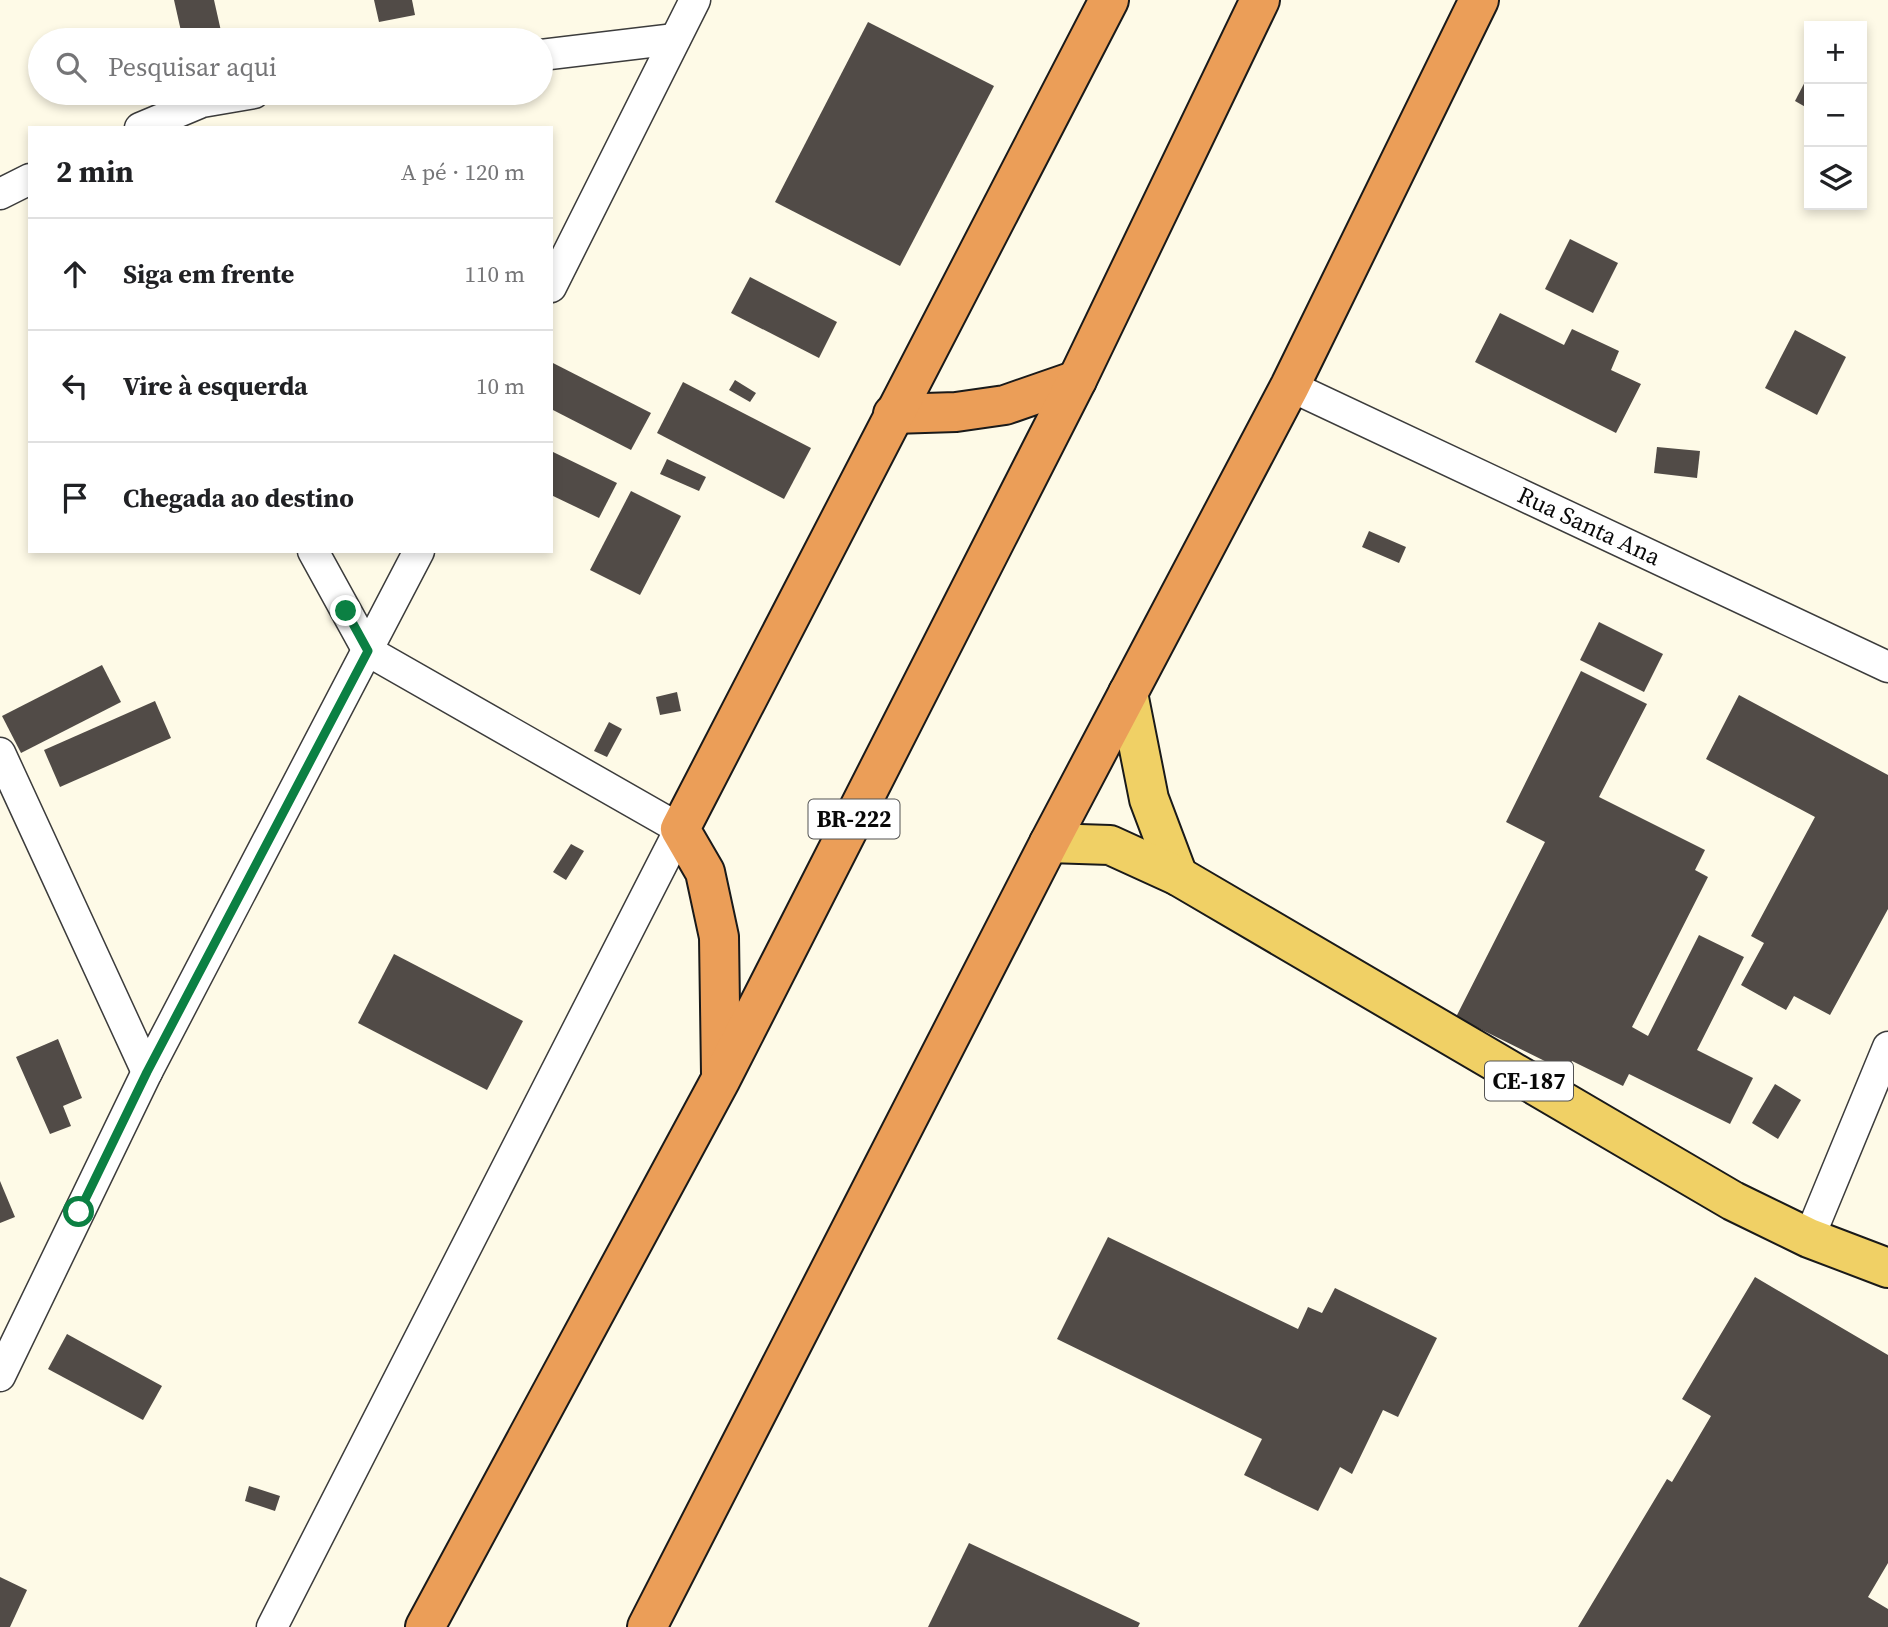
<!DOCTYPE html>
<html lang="pt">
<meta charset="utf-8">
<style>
:root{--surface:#fff;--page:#f2f2f2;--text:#202124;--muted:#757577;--line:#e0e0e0}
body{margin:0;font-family:"Source Serif 4",serif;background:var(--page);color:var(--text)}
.controls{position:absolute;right:21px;top:21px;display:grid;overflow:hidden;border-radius:0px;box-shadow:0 4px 10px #0003}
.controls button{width:63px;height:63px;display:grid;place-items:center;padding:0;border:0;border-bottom:2px solid var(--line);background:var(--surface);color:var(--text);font:35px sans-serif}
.stop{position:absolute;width:21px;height:21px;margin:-16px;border:5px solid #0b8043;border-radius:50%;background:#fff}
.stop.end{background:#0b8043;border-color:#fff;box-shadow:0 2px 7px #0008}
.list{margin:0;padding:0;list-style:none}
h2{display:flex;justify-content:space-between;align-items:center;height:91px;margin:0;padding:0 28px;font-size:30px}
h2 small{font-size:23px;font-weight:400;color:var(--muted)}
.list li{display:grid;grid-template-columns:46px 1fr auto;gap:21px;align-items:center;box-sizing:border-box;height:112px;padding:0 28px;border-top:2px solid var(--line)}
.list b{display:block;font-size:26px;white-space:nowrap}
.list em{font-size:23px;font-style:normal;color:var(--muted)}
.icon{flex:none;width:38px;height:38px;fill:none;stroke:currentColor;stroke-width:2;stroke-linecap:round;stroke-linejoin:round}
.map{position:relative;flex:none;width:1888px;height:1627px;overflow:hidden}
.search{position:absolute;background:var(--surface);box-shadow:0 4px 10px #0003;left:28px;top:28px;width:525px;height:77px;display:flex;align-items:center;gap:18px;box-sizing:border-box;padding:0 24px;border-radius:38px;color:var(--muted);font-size:26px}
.panel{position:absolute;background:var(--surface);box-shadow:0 4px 10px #0003;left:28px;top:126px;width:525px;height:427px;border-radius:0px}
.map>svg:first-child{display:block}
</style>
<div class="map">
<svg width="1888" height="1627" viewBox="0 0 1888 1627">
<rect width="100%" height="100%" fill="#fefae7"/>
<g fill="#514b47">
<path d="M174,0H214L223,40H183Z"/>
<path d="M374,0H412L415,15L379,22Z"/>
<path d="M868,22L994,86L900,266L775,202Z"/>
<path d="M1809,74V109L1795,101Z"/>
<path d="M1570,239L1618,263L1593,313L1545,289Z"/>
<path d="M750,277L837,322L819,358L731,313Z"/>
<path d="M1500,313L1564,345L1572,329L1619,351L1611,370L1641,384L1616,433L1475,362Z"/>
<path d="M1795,330L1846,357L1817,415L1765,388Z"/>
<path d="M551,362L651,413L631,450L551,409Z"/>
<path d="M735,380L756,393L750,402L729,390Z"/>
<path d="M683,382L811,448L784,499L657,433Z"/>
<path d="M1657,447L1700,451L1697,478L1654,473Z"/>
<path d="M551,451L617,483L599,518L551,495Z"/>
<path d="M667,459L706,477L699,491L660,474Z"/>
<path d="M631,491L681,516L640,595L590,570Z"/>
<path d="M1369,531L1406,547L1399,563L1362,547Z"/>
<path d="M1599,622L1663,654L1644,692L1580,660Z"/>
<path d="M102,665L121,702L21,753L2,716Z"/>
<path d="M1581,671L1647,704L1599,797L1705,850L1695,870L1708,877L1632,1027L1648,1036L1699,935L1744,957L1697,1050L1753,1078L1730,1124L1629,1074L1623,1086L1572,1061L1567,1072L1456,1017L1545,842L1506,822Z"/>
<path d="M677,692L681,711L660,715L656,697Z"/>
<path d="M1739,695L1888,775V909L1830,1015L1794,996L1786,1010L1741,985L1764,943L1751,936L1815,817L1706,759Z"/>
<path d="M155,701L171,738L60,787L44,750Z"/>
<path d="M609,722L622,729L607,757L594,751Z"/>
<path d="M571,844L584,851L566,880L553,872Z"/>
<path d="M394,954L523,1021L487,1090L358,1023Z"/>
<path d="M58,1039L82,1098L63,1106L71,1126L50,1134L16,1057Z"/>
<path d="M1775,1084L1801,1100L1778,1139L1752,1123Z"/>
<path d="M0,1181L15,1217L0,1223Z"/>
<path d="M1108,1237L1298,1329L1308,1307L1322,1313L1335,1288L1437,1338L1398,1417L1383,1410L1352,1474L1340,1467L1318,1511L1244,1475L1262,1439L1057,1339Z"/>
<path d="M1755,1277L1888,1355V1563L1868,1597L1888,1609V1627H1578L1667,1479L1672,1482L1711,1416L1682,1399Z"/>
<path d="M67,1334L162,1386L143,1420L48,1369Z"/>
<path d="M249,1486L280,1496L275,1511L245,1501Z"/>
<path d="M969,1543L1140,1623L1138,1627H928Z"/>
<path d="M0,1577L27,1590L10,1627H0Z"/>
</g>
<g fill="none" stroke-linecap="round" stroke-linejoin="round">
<defs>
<g id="street">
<path d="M541,55L675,39"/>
<path d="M140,128L202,102L254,93"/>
<path d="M0,194L30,179"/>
<path d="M551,287L695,0"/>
<path d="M1290,386L1888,667"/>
<path d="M0,753L147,1072"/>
<path d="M1809,1238L1888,1047"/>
<path d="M0,1376L147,1072L419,551"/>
<path d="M272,1627L680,829L368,651L313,551"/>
</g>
<g id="primary">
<path d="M1128,693L1149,799L1178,876"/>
<path d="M1049,843L1110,845L1178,876L1733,1201L1809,1238L1888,1268"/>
</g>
<g id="highway">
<path d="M893,414L956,412L1005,405L1077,380"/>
<path d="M721,1074L719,937L705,872L680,829L1109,0"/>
<path d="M425,1627L721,1079L1077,380L1260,0"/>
<path d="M647,1627L1049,843L1290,386L1479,0"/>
</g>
</defs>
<use href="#street" stroke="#3c3c3c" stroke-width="33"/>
<use href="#primary" stroke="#1a1a1a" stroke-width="42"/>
<use href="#highway" stroke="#1a1a1a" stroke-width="42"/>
<use href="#street" stroke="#fff" stroke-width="30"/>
<use href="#primary" stroke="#f0d065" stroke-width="38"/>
<use href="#highway" stroke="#eb9e58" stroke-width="38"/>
</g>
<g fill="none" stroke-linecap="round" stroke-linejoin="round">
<path stroke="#0b8043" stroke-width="9" d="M79,1212L147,1072L368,651L346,611"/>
</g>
<g text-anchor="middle" stroke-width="7" stroke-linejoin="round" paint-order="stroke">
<g fill="#fff" stroke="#535353" stroke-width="2">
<rect x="808.5" y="799.5" width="91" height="39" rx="5"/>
<rect x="1485" y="1061.5" width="88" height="39" rx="5"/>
</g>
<g font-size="23" font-weight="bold" fill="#090909">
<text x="854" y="827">BR-222</text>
<text x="1529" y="1089">CE-187</text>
</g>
<g font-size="24" fill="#090909" stroke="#fff">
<text transform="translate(1589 526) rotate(25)" y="8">Rua Santa Ana</text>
</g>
</g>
</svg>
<div class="controls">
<button>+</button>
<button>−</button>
<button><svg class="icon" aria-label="layers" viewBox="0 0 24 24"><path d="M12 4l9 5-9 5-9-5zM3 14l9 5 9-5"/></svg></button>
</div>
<div class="stop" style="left:79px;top:1212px"></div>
<div class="stop end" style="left:346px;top:611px"></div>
<div class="search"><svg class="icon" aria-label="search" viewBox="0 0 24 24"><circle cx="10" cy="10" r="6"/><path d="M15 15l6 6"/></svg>Pesquisar aqui</div>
<section class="panel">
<h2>2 min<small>A pé · 120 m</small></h2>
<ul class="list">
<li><svg class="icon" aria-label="ahead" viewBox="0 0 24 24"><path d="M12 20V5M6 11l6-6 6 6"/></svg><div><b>Siga em frente</b></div><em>110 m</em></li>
<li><svg class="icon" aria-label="left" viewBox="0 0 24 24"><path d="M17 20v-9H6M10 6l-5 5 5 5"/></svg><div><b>Vire à esquerda</b></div><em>10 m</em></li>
<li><svg class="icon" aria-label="arrive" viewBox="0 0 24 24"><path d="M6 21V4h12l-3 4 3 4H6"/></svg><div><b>Chegada ao destino</b></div></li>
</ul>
</section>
</div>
